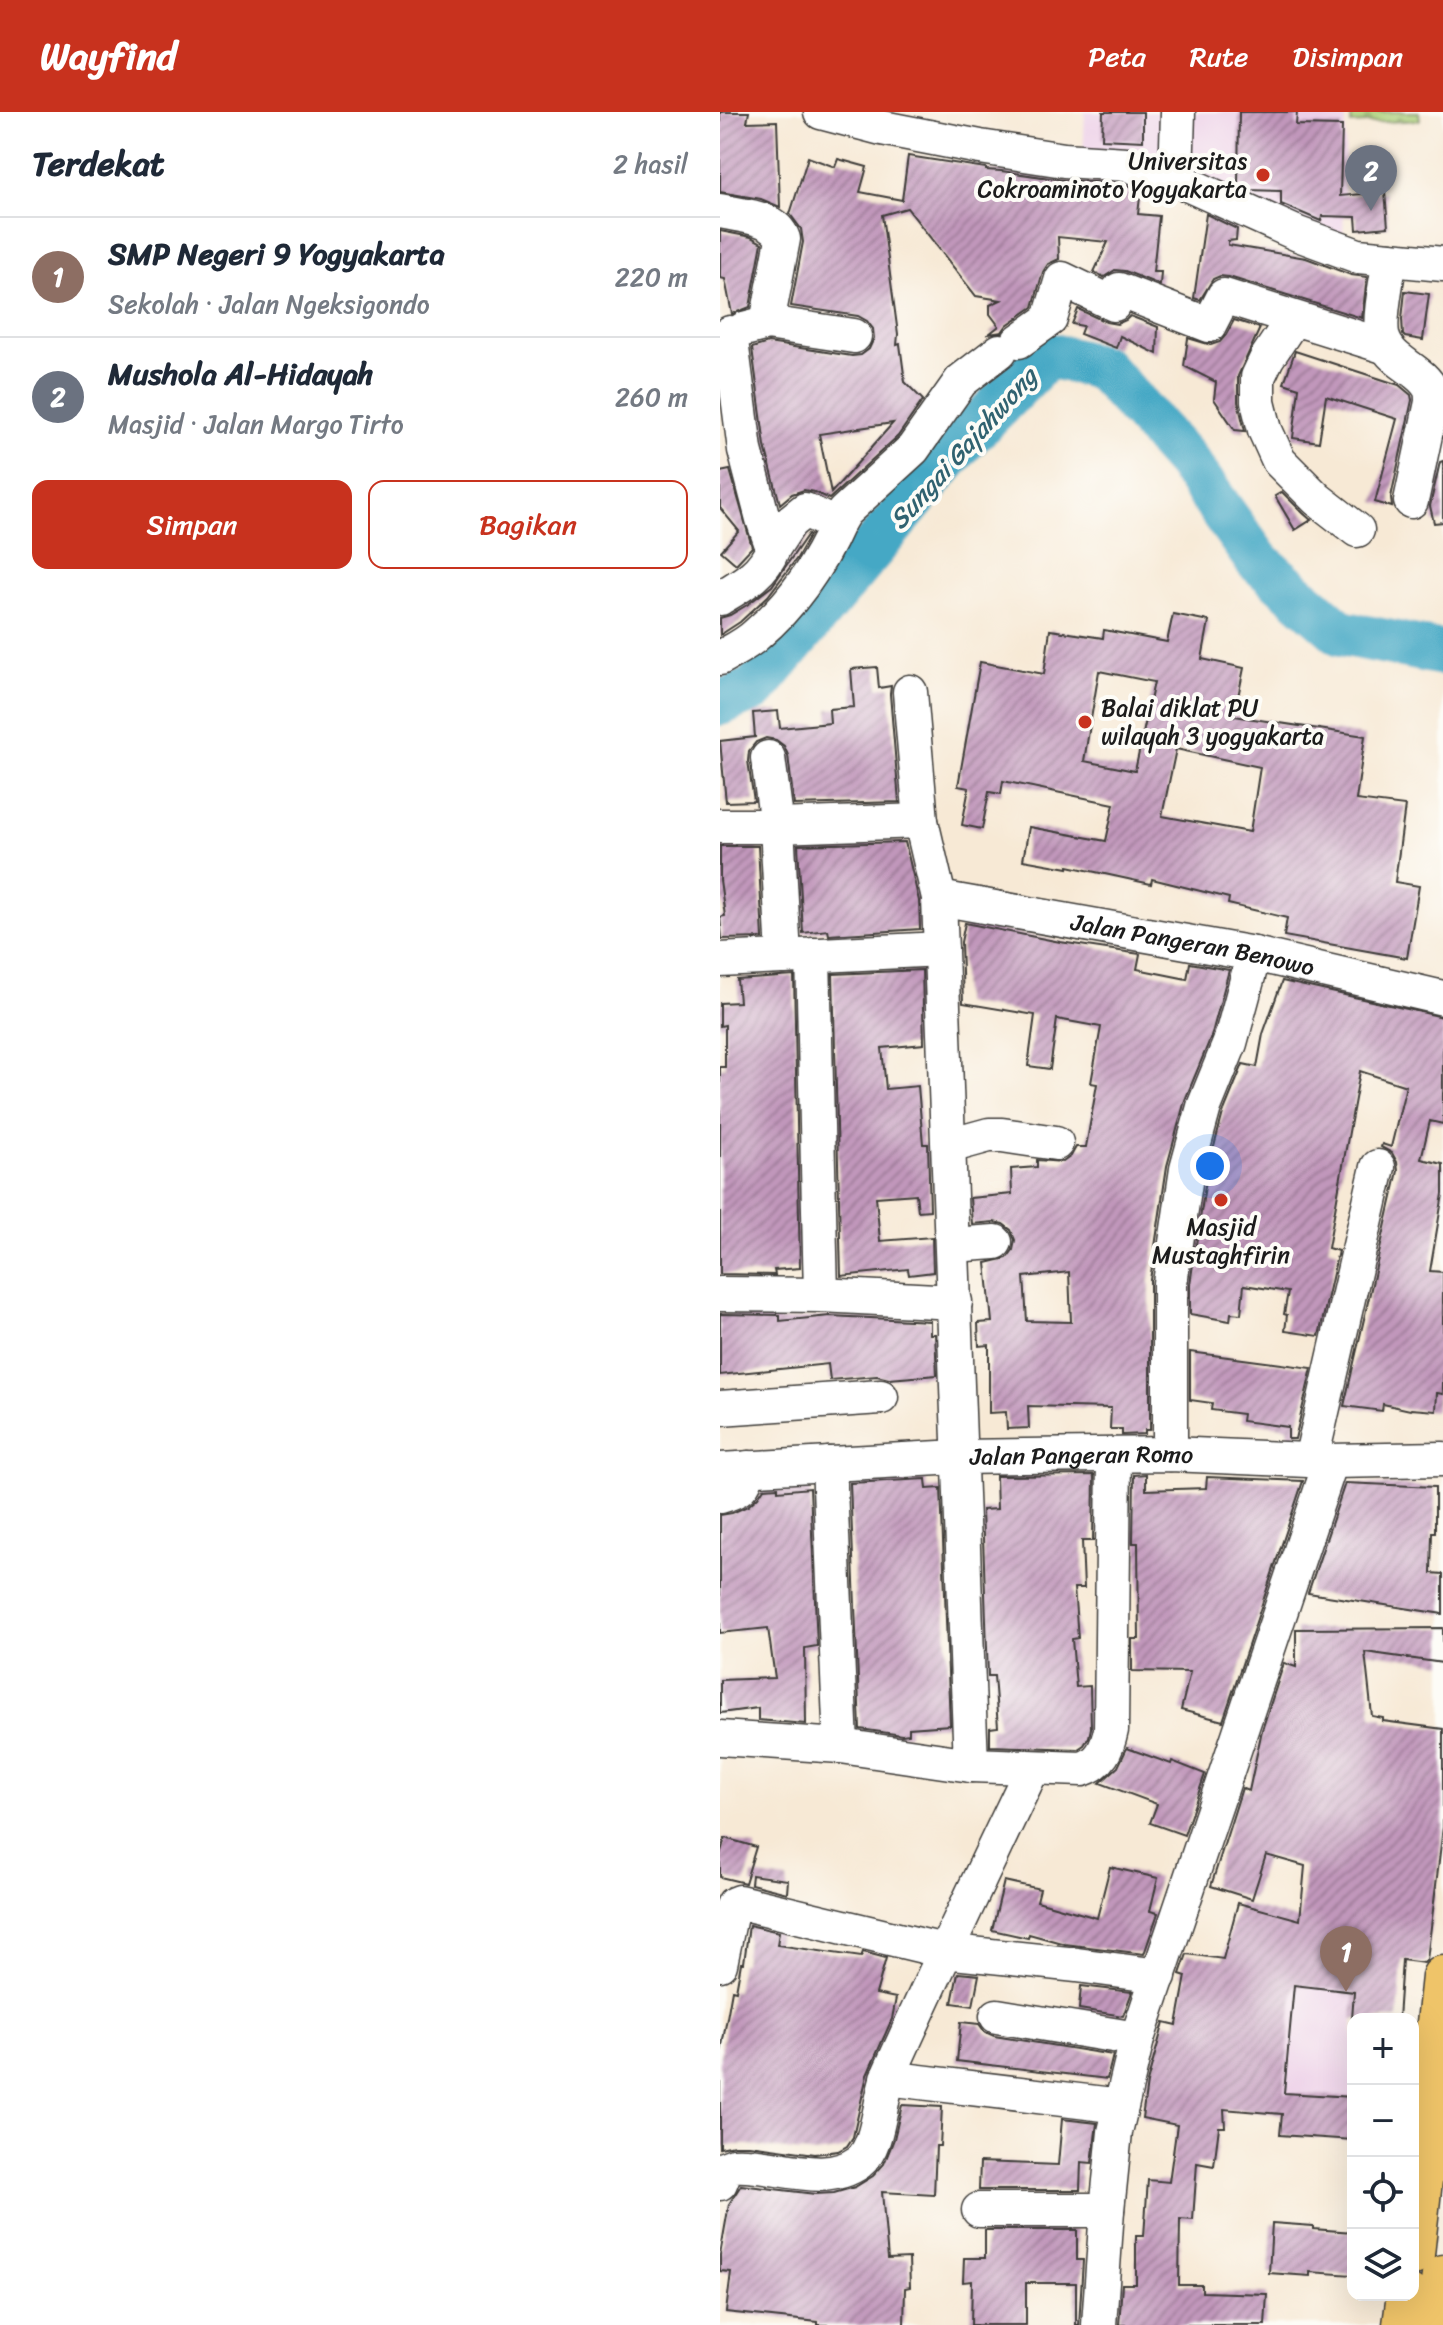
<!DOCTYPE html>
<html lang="id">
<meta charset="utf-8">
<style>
:root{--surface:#fff;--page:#f2f2f3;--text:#1f2937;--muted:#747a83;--line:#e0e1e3;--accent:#c8321e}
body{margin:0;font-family:Sriracha,sans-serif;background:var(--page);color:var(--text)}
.controls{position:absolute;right:24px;bottom:24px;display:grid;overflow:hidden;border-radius:16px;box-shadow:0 8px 32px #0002}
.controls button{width:72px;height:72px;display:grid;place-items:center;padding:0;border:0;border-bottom:2px solid var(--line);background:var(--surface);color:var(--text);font:40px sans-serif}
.you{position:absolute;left:490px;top:1054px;width:28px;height:28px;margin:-20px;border:6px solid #fff;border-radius:50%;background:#1a73e8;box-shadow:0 0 0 12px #1a73e833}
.badge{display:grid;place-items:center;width:52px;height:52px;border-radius:50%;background:var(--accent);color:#fff;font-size:26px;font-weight:700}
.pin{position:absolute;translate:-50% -66px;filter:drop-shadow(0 2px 4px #0008)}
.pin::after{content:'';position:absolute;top:42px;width:28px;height:24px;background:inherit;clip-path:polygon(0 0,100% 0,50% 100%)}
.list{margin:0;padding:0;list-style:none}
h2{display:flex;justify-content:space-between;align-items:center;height:104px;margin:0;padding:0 32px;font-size:34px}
h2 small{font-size:26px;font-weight:400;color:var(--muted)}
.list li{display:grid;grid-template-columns:52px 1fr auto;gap:24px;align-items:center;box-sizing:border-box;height:120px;padding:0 32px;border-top:2px solid var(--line)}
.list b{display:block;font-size:30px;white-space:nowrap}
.list p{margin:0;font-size:26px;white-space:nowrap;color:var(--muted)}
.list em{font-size:26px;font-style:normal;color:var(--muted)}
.actions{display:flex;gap:16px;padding:24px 32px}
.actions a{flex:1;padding:18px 0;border:2px solid var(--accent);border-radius:16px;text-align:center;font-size:28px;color:var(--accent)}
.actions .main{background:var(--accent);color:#fff}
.icon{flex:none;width:44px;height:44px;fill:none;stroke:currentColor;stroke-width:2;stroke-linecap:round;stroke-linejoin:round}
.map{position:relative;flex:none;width:723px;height:2213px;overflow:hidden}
header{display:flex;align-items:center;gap:48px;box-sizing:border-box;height:112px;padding:0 40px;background:var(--accent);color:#fff}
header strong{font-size:38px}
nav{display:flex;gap:44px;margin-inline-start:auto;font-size:28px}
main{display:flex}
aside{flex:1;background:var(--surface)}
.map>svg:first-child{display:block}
</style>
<header>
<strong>Wayfind</strong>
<nav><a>Peta</a><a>Rute</a><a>Disimpan</a></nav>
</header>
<main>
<aside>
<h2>Terdekat<small>2 hasil</small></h2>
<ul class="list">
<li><span class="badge" style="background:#8d6e63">1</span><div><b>SMP Negeri 9 Yogyakarta</b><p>Sekolah · Jalan Ngeksigondo</p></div><em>220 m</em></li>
<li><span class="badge" style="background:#6b7280">2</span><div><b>Mushola Al-Hidayah</b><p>Masjid · Jalan Margo Tirto</p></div><em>260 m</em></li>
</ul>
<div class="actions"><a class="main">Simpan</a><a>Bagikan</a></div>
</aside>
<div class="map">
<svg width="723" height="2213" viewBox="0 0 723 2213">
<defs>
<pattern id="cemetery-stones" width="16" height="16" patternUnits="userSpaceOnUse" patternTransform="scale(2)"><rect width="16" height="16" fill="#aace78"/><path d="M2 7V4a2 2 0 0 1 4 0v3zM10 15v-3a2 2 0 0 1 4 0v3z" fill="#92b067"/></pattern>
<pattern id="building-hatch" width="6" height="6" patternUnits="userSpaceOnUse" patternTransform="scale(2)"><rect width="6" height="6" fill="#c197bb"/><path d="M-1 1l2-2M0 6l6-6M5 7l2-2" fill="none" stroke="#9c7a97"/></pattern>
</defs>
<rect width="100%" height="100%" fill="#fdfcf7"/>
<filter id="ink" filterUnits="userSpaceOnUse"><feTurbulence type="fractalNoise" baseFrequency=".0125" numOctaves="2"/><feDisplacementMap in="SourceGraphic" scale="16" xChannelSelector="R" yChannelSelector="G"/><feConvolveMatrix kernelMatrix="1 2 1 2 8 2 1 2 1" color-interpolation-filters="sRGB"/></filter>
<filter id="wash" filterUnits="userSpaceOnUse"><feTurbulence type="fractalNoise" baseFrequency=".006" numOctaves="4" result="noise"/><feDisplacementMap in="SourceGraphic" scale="32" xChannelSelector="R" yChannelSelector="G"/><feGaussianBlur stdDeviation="1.8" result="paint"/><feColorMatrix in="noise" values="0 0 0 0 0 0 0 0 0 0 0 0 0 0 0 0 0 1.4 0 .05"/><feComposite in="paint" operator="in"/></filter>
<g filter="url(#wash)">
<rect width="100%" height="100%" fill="#f7e9d5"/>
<g fill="#edd0e8">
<path d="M365,0H626L623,135L363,44Z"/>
<path d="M587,1735L690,1743L678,1907H633V2028L560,2023L562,2002L508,1997L573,1883Z"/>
</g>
<path fill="url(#cemetery-stones)" stroke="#63754a" stroke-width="2" d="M632,0H699L700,8L631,12Z"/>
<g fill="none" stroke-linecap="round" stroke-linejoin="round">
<path stroke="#45a8c5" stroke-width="46" d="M0,591L34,577L241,331L328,243L382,256L466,349L537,448L621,521L723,541"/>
</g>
<g id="blocks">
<g fill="url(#building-hatch)" fill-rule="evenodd">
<path d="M0,0H29L27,10L57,9L60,95L41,87L0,80Z"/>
<path d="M383,0H423V29L382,27Z"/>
<path d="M519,0H577L576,13L622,14L620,84L665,80L668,115L637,118L636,105L602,104L601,109L561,92V79L528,78L518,73Z"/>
<path d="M188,44L266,56V58L281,59L343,68L402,72L421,77L418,102L439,104L433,160H441L440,173L405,159L395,158L384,165L374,160L388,130L338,125L339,147L328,152L323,160L313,195L287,213L282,220L269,222L279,214L270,202V193L281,188L256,184L187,96L162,103L178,222L177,233L180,232L185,270L203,288L178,324L109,387L94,380L84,378L72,382L60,392L45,334L32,236L48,231L132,244L141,243L149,237L154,226L153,217L147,209L138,204L71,194L83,130L81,117L70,102L88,45L115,55L118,47L147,55L140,80L182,88ZM173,311L111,381L99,322Z"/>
<path d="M486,102L517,117L516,128L508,129V133L586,146L631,163L647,165L642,206L509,165L500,164L493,167L480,188L474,186Z"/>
<path d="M0,119L31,125L42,131L30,195L12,202L5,167L0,166Z"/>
<path d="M685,179L709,182L703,228L685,225L683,223L682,207Z"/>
<path d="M358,197L386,210L397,212L406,208L410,204L438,215L437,242L400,224L396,236L360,222L363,214L352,212Z"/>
<path d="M514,208L540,216L518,264V290L525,319L515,318L494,287L496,270L464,254L468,226L491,233L500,230L506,223Z"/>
<path d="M575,239L679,273L691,283L692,288L671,385L672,395L655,390L677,307L606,284L599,330L573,326L579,276L564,271Z"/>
<path d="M723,349V410L714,411L710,394L720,350Z"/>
<path d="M10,358L32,435L16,452L1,439L19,419L0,396V360Z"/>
<path d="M562,380L583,401L591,408L575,418L555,384Z"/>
<path d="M88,422L90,423L77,446L48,484L20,510L0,523V506L10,503L27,493L52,474Z"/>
<path d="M453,502L489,509L482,547L524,556L514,604L645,624L636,688L685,694L675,770L699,774L687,846L564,824L567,806L508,792L509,786L432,767L431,772L348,754V756L303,748L309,715L386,729L394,692L283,669L281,682L269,680L262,717L242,713L249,676L238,674L260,550L324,562L330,518L383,526L384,518L447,530ZM379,559L434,570L415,659L364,649ZM456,637L540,655L530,720L442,704Z"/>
<path d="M157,555L159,576L171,574L170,582L179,690L74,693L68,643L64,634L56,628L46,626L36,630L29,639L28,649L34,689L6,690L0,629L35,625L33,601L58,599L60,616L110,611L109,597L134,595L131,557Z"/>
<path d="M185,730L199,789L200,817L109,823L108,818L83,821L78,733Z"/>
<path d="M0,734H38L43,826L2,827L0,805L5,804L0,768Z"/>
<path d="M245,811L340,830L420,842L417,857L467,867L470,851L509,858L491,925L465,988L447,1054L430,1168V1318H425V1322L402,1323V1317H390L391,1296L308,1294L309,1316L287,1317L286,1300L269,1301V1233L259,1234L258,1211L272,1210L266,1151L287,1146L293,1138L295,1128L291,1118L283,1112L274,1110L252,1112L250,1086L292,1082L291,1057L317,1055V1048L343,1050L351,1044L356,1035H366L377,972L371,971L381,915L337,907L330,957L308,954L315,903L243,891L241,830ZM349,1160L351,1210L307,1209L304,1165Z"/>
<path d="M202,858L204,932L162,936L166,977L198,974L203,1032H208L210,1098L198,1099L196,1082L156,1085L160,1129L212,1125L213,1160L189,1163L188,1157L121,1164L113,862Z"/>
<path d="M74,864L80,1156L54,1158L55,1163L0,1162V955H5V913L0,914V891L19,890L17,868Z"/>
<path d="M562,869L723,905V1012L710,1009L701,1047L723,1052V1082L710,1159L723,1160V1282L717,1281L716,1299L691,1297L690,1298L663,1292L662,1299L624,1294L678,1059L677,1050L672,1041L661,1035L662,1032L671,1035L686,974L640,959L608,1136L618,1139L599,1224L565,1219L567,1203L564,1202L568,1180L524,1173L521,1202L511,1201L510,1209L470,1202V1172L487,1061L503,1001L523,952L537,955L543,922Z"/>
<path d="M0,1202L60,1203V1209L110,1204L210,1209V1222H215L217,1263L169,1267L157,1264L110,1268L108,1252L0,1263Z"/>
<path d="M470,1240L592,1256L575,1327H568V1315L522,1309L523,1302L491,1298L492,1291L470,1288Z"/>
<path d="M426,1362V1378L486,1376L487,1365L583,1369L503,1609L461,1598L470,1560L412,1559V1527H419L418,1431H413L414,1363Z"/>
<path d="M374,1363L373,1429H362L364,1476H354L358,1526L352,1527L356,1575L370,1574L371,1616L369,1625L364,1633L358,1637L270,1634V1616L278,1615L274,1564H268L262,1398L277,1397L276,1364Z"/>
<path d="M206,1367L207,1377L221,1376L230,1613L189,1616V1622L182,1623L140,1617L130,1371Z"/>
<path d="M625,1371L715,1375V1420H712L711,1461L723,1462V1502L588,1481Z"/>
<path d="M58,1375V1379L90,1376L97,1534L85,1536L86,1612L38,1608V1596L0,1601V1568L55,1566L48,1516L0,1521V1403L12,1401L28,1394L38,1385L44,1376Z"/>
<path d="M723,1516V1551L645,1540L652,1604L663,1606V1609L723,1617V1715L707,1848L704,1851L682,1848L678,1907H632L634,1880L574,1873L564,1981L633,1985V2028L560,2023L562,2002L504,1997L505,2015H499L494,2054L477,2051L473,2108L460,2107L459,2173H482V2180L547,2182L545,2213H399L402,2172H416V2124H424L428,2068L449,2070L457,2013L422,2006L427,1971L444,1910L457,1913L466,1864L460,1862L467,1842L503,1847L518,1791L580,1808L585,1754L546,1743L532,1787L491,1774L522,1676L529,1679L542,1618L564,1551L576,1555V1517Z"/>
<path d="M407,1636L451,1652L452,1649L485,1662L464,1723L430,1711L437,1692L380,1671L398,1655Z"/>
<path d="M5,1726L36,1735L25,1771L0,1765V1743Z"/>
<path d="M390,1755L438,1766L430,1799L438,1801L424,1842L345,1832L309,1822L308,1826L272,1818L284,1769L320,1777L317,1789L377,1806Z"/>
<path d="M32,1763L68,1768L67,1781L31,1772Z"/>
<path d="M29,1813L59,1820L57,1833L141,1845L143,1840L166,1846L156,1882L176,1886L172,1907L147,1963L133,2025L127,2034L118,2039L95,2042L29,2033H14L0,2036V1945L12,1878L16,1879L21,1851H24Z"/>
<path d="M238,1861L259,1863L253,1894L232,1891Z"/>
<path d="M361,1874L412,1880L403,1904L359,1897Z"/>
<path d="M241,1910L259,1912L265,1920L274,1924L393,1943L387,1967L237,1949Z"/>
<path d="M182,1993L222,1995L220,2034H216L214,2083L162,2080L168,2147L189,2146L190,2175L185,2176L184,2213H98V2210L6,2200L11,2160L0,2159V2143L9,2092L21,2073L95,2082L114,2081L135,2075L153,2064L164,2052L174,2027Z"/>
<path d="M342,2007L377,2011L372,2051L361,2050L360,2078H259L260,2050L338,2053Z"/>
<path d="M552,2111L593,2114V2117L633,2120V2163L590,2160V2164L549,2161Z"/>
<path d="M265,2118H357V2148H363L359,2213H356V2171H306V2213H251L252,2169L243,2170L244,2146H265Z"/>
</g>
</g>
</g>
<g filter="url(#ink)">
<use href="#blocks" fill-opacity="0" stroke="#3d3b38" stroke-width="2"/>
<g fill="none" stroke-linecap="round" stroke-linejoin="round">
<defs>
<g id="minor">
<path d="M101,0L162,16L260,35L344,48L406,52L456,67L578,122L638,144L723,152"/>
<path d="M456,67L458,0"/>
<path d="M0,99C21,104 55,104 63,127L47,211"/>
<path d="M670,147C667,167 659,204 662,222C666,250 702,256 711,278C712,282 712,286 712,290L691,389"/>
<path d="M573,207L547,246L538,265V290L545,318L559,349L597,387L637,418"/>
<path d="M24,217L47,211L134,224"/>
<path d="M10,221L25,338L43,407L53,436L70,410L85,398L111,411L118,410L124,400L193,337L241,269L280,239"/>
<path d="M299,229L330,207L342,167L394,192L399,178L489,213L504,184L667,235"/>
<path d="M0,486C22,473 44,461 53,436"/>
<path d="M0,546C12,539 27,532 37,522C74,491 99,453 118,410"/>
<path d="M190,580L201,709L219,786L251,1653"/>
<path d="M48,646L57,714L64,845"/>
<path d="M0,714H57L201,709"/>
<path id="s1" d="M219,786L534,842L723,886"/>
<path d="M93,843L101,1183"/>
<path d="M0,848L221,837"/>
<path d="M229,1034L269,1023H282L336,1031"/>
<path d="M233,1133L275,1130"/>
<path d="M0,1182L101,1183L235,1190"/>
<path d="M0,1296L161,1285"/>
<path d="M450,1342V1171L467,1057L484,995L510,931L534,842"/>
<path d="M591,1348L658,1055"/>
<path d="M109,1352L121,1634"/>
<path id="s2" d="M0,1358L238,1345L450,1342L611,1349L723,1347"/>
<path d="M0,1384C18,1379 26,1375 28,1356"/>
<path d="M0,1626L121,1634L251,1653L362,1657C381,1651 387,1637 391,1618L394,1343"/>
<path d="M0,1852L11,1799L14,1792L19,1790L224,1839L357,1853L439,1864"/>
<path d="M277,1904L417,1927"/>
<path d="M167,1966L401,1994"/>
<path d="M0,2071L6,2056L14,2053C53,2050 104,2076 139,2050C160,2034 159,1985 170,1960C216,1858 264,1757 312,1657"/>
<path d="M259,2098H387"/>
<path d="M379,2213L387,2098L395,2020L417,1927L611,1349"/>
</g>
<g id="major">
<path d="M693,2142L723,1865"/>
<path d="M684,2213L688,2183"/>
<path d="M716,2213L723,2164"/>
</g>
</defs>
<use href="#minor" stroke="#3d3b38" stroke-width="37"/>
<use href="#major" stroke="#3d3b38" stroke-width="45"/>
<use href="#minor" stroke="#fff" stroke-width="34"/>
<use href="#major" stroke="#efc469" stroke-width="42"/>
</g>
</g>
<g fill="#c8321e" stroke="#fdfcf7" stroke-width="3">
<circle cx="543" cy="63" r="8"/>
<circle cx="365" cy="610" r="8"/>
<circle cx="501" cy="1088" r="8"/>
</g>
<g text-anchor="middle" stroke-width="8" stroke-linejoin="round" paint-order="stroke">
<g font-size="24" fill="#1c1c1c" stroke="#fdfcf7" text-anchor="end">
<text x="527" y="57">Universitas<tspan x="527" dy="28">Cokroaminoto Yogyakarta</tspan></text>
<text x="381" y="604" text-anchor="start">Balai diklat PU<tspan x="381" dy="28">wilayah 3 yogyakarta</tspan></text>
<text x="501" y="1123" text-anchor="middle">Masjid<tspan x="501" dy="28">Mustaghfirin</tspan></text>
</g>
<g font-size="24" fill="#1c1c1c" stroke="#fdfcf7">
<text dy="8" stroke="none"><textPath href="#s1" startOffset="258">Jalan Pangeran Benowo</textPath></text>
<text dy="8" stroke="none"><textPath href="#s2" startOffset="362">Jalan Pangeran Romo</textPath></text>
</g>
<g font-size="26" font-style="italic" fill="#306270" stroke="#fdfcf7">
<text transform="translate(243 336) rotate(-48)" y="9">Sungai Gajahwong</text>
</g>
</g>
</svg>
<div class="controls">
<button>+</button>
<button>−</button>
<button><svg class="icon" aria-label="locate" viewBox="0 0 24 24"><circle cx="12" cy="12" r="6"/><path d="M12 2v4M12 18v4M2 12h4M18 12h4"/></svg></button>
<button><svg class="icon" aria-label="layers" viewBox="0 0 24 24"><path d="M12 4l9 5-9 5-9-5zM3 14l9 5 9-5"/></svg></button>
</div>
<div class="you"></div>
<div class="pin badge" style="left:626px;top:1880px;background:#8d6e63">1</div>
<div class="pin badge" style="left:651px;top:99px;background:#6b7280">2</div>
</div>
</main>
